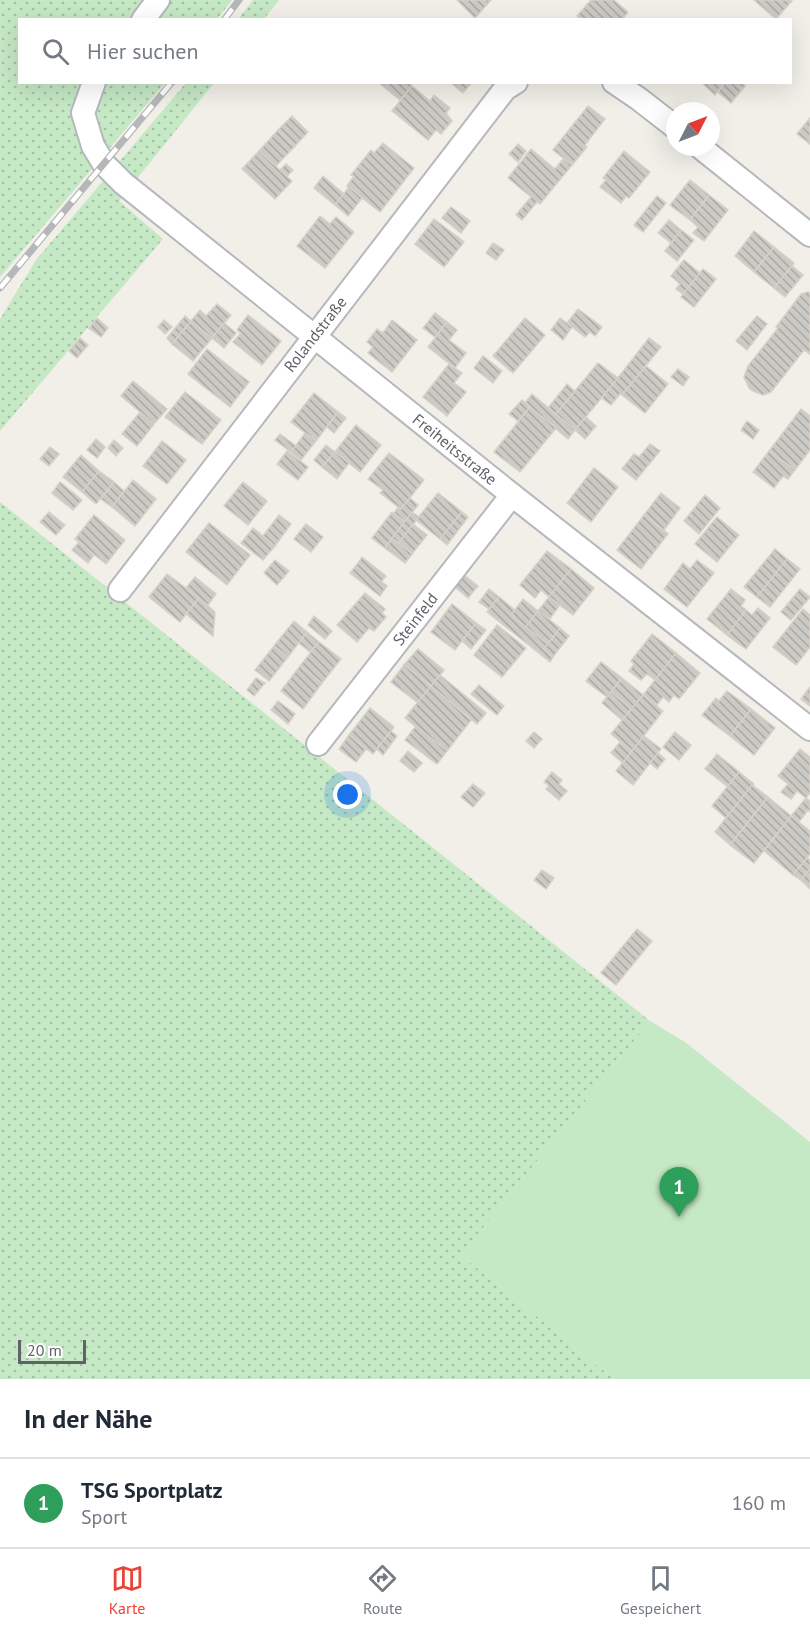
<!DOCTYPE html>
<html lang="de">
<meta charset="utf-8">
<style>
:root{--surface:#fff;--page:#f2f2f3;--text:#1f2937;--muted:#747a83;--line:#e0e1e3;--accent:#ea4335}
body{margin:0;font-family:"PT Sans",sans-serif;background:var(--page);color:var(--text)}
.compass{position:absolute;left:666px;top:102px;width:54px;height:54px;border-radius:50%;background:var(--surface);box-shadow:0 6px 24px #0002;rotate:48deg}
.scale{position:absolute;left:18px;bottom:15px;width:68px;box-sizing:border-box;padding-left:6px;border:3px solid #5f6368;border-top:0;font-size:16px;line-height:21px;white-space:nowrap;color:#5f6368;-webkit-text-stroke:4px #fff;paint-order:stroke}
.you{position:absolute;left:348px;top:795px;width:21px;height:21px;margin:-15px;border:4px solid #fff;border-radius:50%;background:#1a73e8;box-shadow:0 0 0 9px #1a73e833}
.badge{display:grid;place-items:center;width:39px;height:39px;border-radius:50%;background:var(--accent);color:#fff;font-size:20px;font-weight:700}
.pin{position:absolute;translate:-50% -50px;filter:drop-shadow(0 2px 3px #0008)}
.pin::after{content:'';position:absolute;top:32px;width:21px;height:18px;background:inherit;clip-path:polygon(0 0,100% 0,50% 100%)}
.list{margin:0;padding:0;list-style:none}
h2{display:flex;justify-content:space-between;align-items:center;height:78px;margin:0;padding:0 24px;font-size:26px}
h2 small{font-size:20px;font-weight:400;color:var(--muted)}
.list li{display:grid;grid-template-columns:39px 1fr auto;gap:18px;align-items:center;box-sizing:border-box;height:90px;padding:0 24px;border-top:2px solid var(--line)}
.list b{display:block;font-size:22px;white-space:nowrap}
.list p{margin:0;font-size:20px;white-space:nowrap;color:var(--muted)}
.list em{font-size:20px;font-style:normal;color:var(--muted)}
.icon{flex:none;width:33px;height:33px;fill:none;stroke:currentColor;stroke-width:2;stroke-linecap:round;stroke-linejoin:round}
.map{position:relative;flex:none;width:810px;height:1379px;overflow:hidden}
.search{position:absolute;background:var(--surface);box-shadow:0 6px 24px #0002;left:18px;right:18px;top:18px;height:66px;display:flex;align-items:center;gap:15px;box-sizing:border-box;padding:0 21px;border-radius:0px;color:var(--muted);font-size:22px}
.sheet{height:168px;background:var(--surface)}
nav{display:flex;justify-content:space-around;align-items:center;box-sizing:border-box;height:84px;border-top:2px solid var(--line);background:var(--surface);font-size:16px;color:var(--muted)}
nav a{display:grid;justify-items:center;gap:3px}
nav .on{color:var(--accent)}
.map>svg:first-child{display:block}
</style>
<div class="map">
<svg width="810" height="1379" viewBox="0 0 810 1379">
<defs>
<pattern id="green-dots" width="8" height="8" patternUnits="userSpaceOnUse" patternTransform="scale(1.5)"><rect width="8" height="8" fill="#c5e8c5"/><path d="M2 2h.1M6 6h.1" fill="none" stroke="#a3c0a4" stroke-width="1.8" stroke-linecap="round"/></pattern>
<pattern id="building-back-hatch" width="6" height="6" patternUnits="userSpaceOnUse" patternTransform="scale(1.5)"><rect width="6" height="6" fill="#cccac5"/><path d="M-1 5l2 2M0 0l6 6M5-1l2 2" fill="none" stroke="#a9a8a4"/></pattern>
</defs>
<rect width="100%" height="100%" fill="#f1efe8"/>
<g fill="url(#green-dots)">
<path d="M0,0H232L217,19L20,20V82L165,83L0,277Z"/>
<path d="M253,0H279L264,19H238Z"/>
<path d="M186,83H214L119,201L163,239L0,431V319L36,260Z"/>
<path d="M0,502L650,1021L461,1255L614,1379H0Z"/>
</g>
<path fill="#c5e8c5" d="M650,1021L685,1042L810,1142V1379H614L461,1255Z"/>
<g fill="url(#building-back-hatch)" stroke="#d6d1c6" stroke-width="1.5">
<path d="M457,0H491L475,18Z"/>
<path d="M591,0H614L628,12L622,20H582L577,16Z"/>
<path d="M754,0H791L792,1L776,19Z"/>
<path d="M378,82H408L412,86L400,100Z"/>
<path d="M450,82H472L463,93Z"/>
<path d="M701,82H725L715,95Z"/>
<path d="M725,82H741L745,86L731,103L718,92Z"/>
<path d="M412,86L430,101L434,95L450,108L446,113L452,121L441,134L436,130L428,140L392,111Z"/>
<path d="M588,106L605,119L585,145L587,147L572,165L553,150Z"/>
<path d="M292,116L308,132L295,146L278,130Z"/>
<path d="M810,118V144L797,134Z"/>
<path d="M278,130L295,146L276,166L259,151Z"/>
<path d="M383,143L414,168L380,212L347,186L354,176L351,175L371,150L374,153Z"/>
<path d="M518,144L526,151L518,162L509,154Z"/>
<path d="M531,149L555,169L563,159L572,165L540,204L537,202L522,220L516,215L531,197L508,178Z"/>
<path d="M259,151L292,181L275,199L242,169Z"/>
<path d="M624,151L650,172L629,198L626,196L621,203L600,187L606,180L603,178Z"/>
<path d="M286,164L293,170L287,176L280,170Z"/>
<path d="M323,176L344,194L335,205L314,188Z"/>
<path d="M690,180L709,195L690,220L670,205Z"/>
<path d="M349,187L362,198L348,216L335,205Z"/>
<path d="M709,195L728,210L704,241L693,233L698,227L690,220Z"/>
<path d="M657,196L666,203L643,232L634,225Z"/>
<path d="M451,207L470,221L461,233L442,218Z"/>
<path d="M320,216L330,224L336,217L354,232L325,268L297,246Z"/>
<path d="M434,219L464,242L444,267L415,244Z"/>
<path d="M669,220L681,230L671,243L658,233Z"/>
<path d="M681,230L694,240L677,261L665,251Z"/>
<path d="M754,231L774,247L754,272L735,256Z"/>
<path d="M493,243L504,250L496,260L486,253Z"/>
<path d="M774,247L794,263L774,288L754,272Z"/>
<path d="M684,260L700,273L683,294L676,289L680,284L671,276Z"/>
<path d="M792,266L803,275L785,297L774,288Z"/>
<path d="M703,269L716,279L694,307L681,297Z"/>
<path d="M808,292L810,293V354L804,350L771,392L763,395L753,391L749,388L744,377L748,366L778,328L776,327L801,294Z"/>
<path d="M217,304L231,315L212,338L191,321L200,310L206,316Z"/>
<path d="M578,309L602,327L595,336L590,332L585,337L567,323Z"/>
<path d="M435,313L447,322L435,337L423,328Z"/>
<path d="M248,315L281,341L262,365L233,342L241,333L237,330Z"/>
<path d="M185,316L191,321L172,344L167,338Z"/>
<path d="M757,316L767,324L747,350L736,341Z"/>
<path d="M97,318L108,328L101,337L89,328Z"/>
<path d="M525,318L545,335L513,373L493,356Z"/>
<path d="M560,318L572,327L563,340L551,330Z"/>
<path d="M164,320L172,327L165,334L158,327Z"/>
<path d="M392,320L417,340L392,372L368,353L373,347L367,342L377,329L383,333Z"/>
<path d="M191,321L212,338L193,361L172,344Z"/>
<path d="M447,322L457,330L449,340L466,353L455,368L428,347Z"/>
<path d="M224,323L236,333L224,348L212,338Z"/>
<path d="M80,338L88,345L77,358L69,351Z"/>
<path d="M649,338L661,347L622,395L620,394L611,405L602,398Z"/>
<path d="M207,349L249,382L230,407L188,374Z"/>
<path d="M483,356L502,371L493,383L474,368Z"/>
<path d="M598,363L618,378L575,430L556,414Z"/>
<path d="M449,364L462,373L454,383L466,392L447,416L423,397Z"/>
<path d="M646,366L668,384L645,413L622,395Z"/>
<path d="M678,369L689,377L683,386L671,377Z"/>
<path d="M133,381L167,409L154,424L121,396Z"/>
<path d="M567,384L575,391L556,414L548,408Z"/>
<path d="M185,392L221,420L202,444L165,417Z"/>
<path d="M314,393L338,412L316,441L291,422Z"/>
<path d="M532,394L575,430L568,439L525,403Z"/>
<path d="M522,400L530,407L518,421L509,414Z"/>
<path d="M530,407L556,428L520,472L494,452Z"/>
<path d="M801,409L810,416V450L795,470L769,451Z"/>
<path d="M140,412L154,424L137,446L122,434Z"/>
<path d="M338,412L346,418L334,433L327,427Z"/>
<path d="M586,417L596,426L585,439L575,430Z"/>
<path d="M747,421L759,430L753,439L741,430Z"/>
<path d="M356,425L381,445L360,472L335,452Z"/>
<path d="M305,433L316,441L301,460L291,452Z"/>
<path d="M280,434L296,446L291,452L275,440Z"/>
<path d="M96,439L105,447L97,458L87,450Z"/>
<path d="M114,440L123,448L116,456L108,448Z"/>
<path d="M162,441L186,460L167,484L143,466Z"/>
<path d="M650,444L660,451L636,480L622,469L634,454L639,457Z"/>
<path d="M326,445L335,452L322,467L314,460Z"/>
<path d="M50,447L59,454L49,466L40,459Z"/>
<path d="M287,451L308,467L298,480L277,464Z"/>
<path d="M769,451L795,470L788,479L783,476L774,488L753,472Z"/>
<path d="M335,452L349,463L337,479L322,467Z"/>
<path d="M389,453L424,480L401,509L380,493L383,490L368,479Z"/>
<path d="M81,455L99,471L82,492L63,477Z"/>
<path d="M594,468L618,487L591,522L567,503Z"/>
<path d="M99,471L114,482L96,504L82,492Z"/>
<path d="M133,480L156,499L135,526L112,507Z"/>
<path d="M60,482L82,500L73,510L52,493Z"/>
<path d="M114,482L124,491L112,507L101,499Z"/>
<path d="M243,482L267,501L248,525L224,506Z"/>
<path d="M438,493L462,512L440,539L416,520Z"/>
<path d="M661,493L680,508L664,530L644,515Z"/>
<path d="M705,495L720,508L699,534L684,521Z"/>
<path d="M410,498L418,505L405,522L394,513L398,507L401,509Z"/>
<path d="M49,512L65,525L56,535L40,522Z"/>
<path d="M392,512L405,522L385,548L372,538Z"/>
<path d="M412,512L419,517L399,543L392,538Z"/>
<path d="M462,512L468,517L447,545L440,539Z"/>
<path d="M94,515L125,540L106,564L75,539Z"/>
<path d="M279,515L291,524L275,546L263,536Z"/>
<path d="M644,515L668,534L641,569L617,550Z"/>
<path d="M717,517L739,535L717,562L695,544Z"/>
<path d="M209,523L250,555L227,585L186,552Z"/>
<path d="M306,524L323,537L311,552L294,539Z"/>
<path d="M413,524L427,535L412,554L399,543Z"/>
<path d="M253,528L275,546L263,560L241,543Z"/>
<path d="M392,538L412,554L405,563L385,548Z"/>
<path d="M79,542L94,555L88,563L72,550Z"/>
<path d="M775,549L787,559L757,597L744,587Z"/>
<path d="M547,551L571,569L549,597L541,590L535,598L520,585Z"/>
<path d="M362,557L386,576L381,582L358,563Z"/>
<path d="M787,559L800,569L770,607L757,597Z"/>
<path d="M275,560L289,571L277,585L264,573Z"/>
<path d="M697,560L714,573L687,607L664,589L683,563L690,569Z"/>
<path d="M358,563L387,586L380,596L350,573Z"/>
<path d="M571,569L594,588L573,615L549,597Z"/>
<path d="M167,574L199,598L180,622L149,597Z"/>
<path d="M464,575L478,586L468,598L455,587Z"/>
<path d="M195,577L216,594L208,605L186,588Z"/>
<path d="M489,589L499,597L489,609L479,602Z"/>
<path d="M731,589L745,600L741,606L746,610L727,635L707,619Z"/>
<path d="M800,589L810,597L791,620L781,612Z"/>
<path d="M365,593L385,609L382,613L386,617L374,631L369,628L357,642L337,625Z"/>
<path d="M499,597L515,610L511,615L548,644L544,649L553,657L550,662L487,612Z"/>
<path d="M549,597L560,605L549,620L538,611Z"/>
<path d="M199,598L215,612L213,636L186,614Z"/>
<path d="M523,599L538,611L526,627L511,615Z"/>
<path d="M452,604L476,623L455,650L431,632Z"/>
<path d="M758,608L770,618L746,649L727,635L746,610L752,615Z"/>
<path d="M803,609L810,615V647L796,665L773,647Z"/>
<path d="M538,611L560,628L548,644L526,627Z"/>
<path d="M314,616L332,631L325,639L308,625Z"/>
<path d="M294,621L307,632L288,657L274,646Z"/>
<path d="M476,623L486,630L471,649L462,641Z"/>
<path d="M497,625L526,648L502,677L474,655Z"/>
<path d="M560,628L569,636L553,657L544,649Z"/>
<path d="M307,632L319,642L310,652L299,643Z"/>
<path d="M652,634L676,653L655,680L647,674L641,680L629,671L634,664L631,661Z"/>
<path d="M319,642L341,659L322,683L300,666Z"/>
<path d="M274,646L288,657L269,681L255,670Z"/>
<path d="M418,649L444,670L431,686L404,665Z"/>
<path d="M676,653L700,673L679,699L655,680Z"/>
<path d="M601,662L622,678L607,697L586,681Z"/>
<path d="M404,665L431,686L418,703L391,682Z"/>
<path d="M300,666L322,683L303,709L281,691Z"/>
<path d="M440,675L486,713L477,724L431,686Z"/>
<path d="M256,678L265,683L254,696L247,690Z"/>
<path d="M622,678L643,695L631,709L611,692Z"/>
<path d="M655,680L674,695L669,702L663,697L657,705L643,695Z"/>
<path d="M479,685L504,706L497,715L471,694Z"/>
<path d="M431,686L471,720L447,751L405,718Z"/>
<path d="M810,687V706L801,699Z"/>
<path d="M727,691L751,709L730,736L702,715L716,698L719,701Z"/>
<path d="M611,692L631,709L622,720L602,703Z"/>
<path d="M643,695L663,711L632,751L611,734Z"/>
<path d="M278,701L295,714L288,724L271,710Z"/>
<path d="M370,708L394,727L373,754L349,735Z"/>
<path d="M751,709L775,728L754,755L730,736Z"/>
<path d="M416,726L447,751L437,764L405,740Z"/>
<path d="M391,731L397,736L383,755L377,749Z"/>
<path d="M534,732L542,739L534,748L526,741Z"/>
<path d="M675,732L691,745L679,760L663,747Z"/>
<path d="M349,735L366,749L356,762L339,749Z"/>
<path d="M644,736L661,749L633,785L616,771Z"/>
<path d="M620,742L632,751L623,763L611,753Z"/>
<path d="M800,749L810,757V793L806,798L797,791L791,799L781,792L788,784L778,776Z"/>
<path d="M408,751L422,763L414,772L400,761Z"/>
<path d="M658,753L665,759L657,769L650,763Z"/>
<path d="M717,754L739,772L728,787L705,769Z"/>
<path d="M552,772L562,780L559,784L567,791L559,800L546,789L549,786L544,782Z"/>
<path d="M739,772L754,784L726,818L712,806Z"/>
<path d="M473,784L485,793L473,807L461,797Z"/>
<path d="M752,785L768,797L730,845L715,832Z"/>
<path d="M768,797L791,816L754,863L730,845Z"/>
<path d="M806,798L810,801V812L808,810L799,822L791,816Z"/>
<path d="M791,816L810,831V854L793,875L764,851Z"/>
<path d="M807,858L810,860V869L801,880L793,875Z"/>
<path d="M810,869V889L801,880Z"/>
<path d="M542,870L554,878L546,889L534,880Z"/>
<path d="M637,929L652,941L616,985L601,973Z"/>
</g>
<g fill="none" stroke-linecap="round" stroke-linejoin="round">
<defs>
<g id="street">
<path d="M143,20L158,0"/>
<path d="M94,82L83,113L93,146L104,164L123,183L512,495L810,729"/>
<path d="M614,82L639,99L675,127"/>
<path d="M700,147L810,235"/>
<path d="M120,590L505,89L516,82"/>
<path d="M318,744L512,495"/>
</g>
</defs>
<use href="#street" stroke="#b5b8bc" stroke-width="26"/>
<use href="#street" stroke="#fff" stroke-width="22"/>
<defs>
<g id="rail">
<path d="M224,20L239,0"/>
<path d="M0,288L172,82"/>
</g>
</defs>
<use href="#rail" stroke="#b6b7b8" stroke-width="7"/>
<use href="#rail" stroke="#fff" stroke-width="4.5" stroke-dasharray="14" stroke-linecap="butt"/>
</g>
<g text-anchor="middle" stroke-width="4.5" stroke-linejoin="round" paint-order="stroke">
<g font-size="16" fill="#5f6368" stroke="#fff">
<text transform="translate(315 334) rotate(-52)" y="6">Rolandstraße</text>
<text transform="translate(455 449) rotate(39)" y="6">Freiheitsstraße</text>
<text transform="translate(415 619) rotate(-52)" y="6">Steinfeld</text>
</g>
</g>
</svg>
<svg class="compass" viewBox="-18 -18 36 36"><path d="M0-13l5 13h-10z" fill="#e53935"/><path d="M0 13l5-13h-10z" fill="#747a83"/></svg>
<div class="scale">20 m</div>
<div class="you"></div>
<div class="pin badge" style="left:679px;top:1217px;background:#2e9e5b">1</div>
<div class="search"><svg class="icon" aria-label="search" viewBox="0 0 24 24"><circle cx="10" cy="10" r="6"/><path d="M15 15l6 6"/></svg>Hier suchen</div>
</div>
<section class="sheet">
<h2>In der Nähe<small></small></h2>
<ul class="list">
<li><span class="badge" style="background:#2e9e5b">1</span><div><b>TSG Sportplatz</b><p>Sport</p></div><em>160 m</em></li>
</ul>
</section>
<nav>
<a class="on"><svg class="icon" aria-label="map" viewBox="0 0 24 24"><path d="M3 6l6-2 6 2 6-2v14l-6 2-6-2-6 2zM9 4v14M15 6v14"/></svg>Karte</a>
<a><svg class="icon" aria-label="directions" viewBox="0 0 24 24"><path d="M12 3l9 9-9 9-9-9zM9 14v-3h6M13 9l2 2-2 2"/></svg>Route</a>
<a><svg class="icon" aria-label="saved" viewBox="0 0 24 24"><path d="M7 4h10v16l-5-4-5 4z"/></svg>Gespeichert</a>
</nav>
